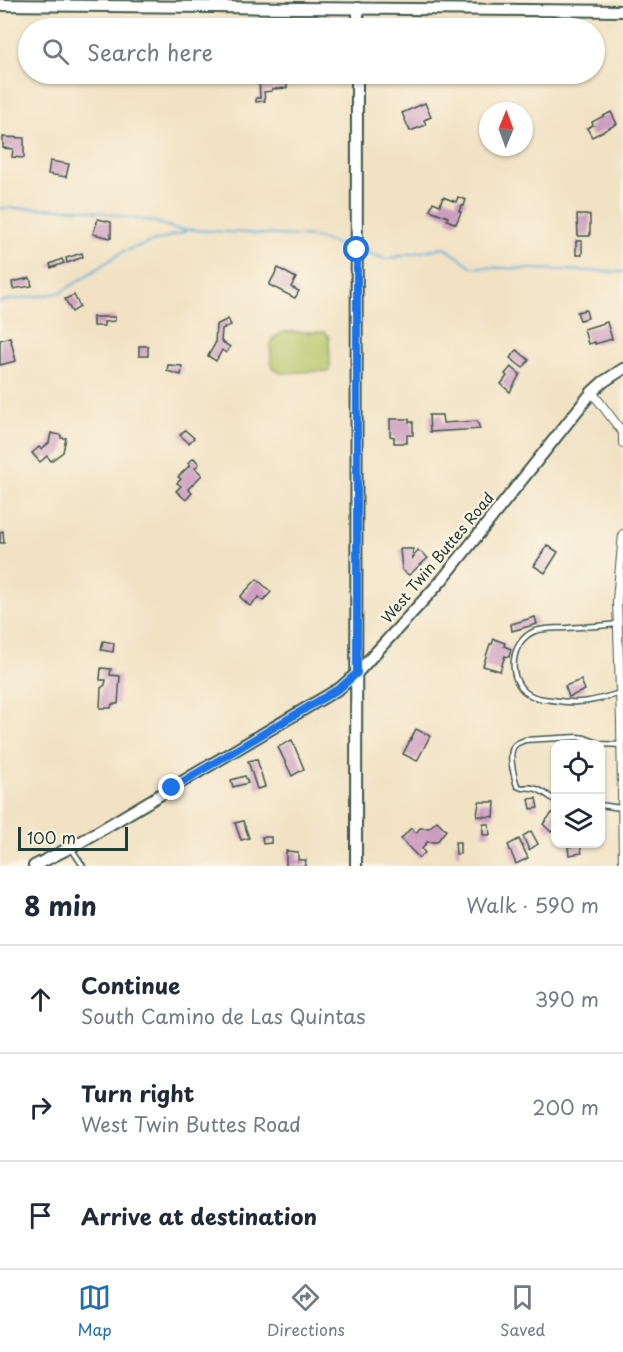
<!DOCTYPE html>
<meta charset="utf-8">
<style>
:root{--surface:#fff;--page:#f2f2f3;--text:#1f2937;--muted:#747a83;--line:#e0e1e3;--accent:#1f6fb2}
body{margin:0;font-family:"Playpen Sans",sans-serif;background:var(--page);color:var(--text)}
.controls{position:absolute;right:18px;bottom:18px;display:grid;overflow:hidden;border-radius:12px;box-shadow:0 2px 4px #0004}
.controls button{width:54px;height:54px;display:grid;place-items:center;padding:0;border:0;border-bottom:2px solid var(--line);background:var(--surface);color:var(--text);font:30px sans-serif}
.compass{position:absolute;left:479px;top:102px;width:54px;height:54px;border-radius:50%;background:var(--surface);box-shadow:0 2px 4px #0004;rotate:1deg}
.scale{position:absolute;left:18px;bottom:15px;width:110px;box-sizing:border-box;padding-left:6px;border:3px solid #1f3d34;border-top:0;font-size:16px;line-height:21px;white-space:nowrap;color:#1f3d34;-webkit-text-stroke:4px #fcf5e5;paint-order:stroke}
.stop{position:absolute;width:18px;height:18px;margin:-14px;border:4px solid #1a73e8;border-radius:50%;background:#fff}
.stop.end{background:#1a73e8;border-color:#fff;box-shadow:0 2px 6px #0008}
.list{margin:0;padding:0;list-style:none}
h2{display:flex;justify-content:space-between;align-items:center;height:78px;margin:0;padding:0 24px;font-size:26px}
h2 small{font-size:20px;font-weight:400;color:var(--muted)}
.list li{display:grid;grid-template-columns:39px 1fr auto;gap:18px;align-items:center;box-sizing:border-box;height:108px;padding:0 24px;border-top:2px solid var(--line)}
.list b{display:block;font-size:22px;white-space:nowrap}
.list p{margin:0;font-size:20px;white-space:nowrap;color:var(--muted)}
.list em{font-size:20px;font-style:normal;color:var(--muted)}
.icon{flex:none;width:33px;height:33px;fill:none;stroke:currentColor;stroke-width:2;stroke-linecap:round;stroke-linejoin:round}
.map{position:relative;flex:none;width:623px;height:866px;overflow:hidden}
.search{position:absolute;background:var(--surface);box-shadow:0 2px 4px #0004;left:18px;right:18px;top:18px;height:66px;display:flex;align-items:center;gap:15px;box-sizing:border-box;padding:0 21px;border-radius:33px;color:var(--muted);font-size:22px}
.sheet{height:402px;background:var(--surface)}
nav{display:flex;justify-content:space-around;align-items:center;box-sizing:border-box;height:84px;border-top:2px solid var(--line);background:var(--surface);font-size:16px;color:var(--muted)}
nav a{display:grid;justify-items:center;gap:3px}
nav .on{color:var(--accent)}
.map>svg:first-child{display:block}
</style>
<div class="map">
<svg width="623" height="866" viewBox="0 0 623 866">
<rect width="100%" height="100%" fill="#fcf5e5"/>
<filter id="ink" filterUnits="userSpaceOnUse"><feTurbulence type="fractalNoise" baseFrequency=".0167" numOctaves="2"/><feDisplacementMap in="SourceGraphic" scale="12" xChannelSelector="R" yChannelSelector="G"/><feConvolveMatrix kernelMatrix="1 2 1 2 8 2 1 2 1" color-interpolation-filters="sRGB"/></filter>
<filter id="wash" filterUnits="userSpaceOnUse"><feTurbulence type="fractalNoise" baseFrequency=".008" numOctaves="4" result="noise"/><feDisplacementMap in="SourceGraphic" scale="24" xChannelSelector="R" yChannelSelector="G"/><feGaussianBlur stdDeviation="1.35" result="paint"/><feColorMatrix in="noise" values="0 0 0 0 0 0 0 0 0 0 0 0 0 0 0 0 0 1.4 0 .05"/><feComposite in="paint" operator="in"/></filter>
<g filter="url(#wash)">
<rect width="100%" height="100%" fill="#f1e2c4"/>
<path fill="#b3c568" stroke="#69814e" stroke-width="1.5" d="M283,332H324L329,337L330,366L328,372L324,371L281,373L272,368L270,344L272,339Z"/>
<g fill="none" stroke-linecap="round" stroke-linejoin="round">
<g stroke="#5badd6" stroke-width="2">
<path d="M0,208L82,209L155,222L176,229L314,237L353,249"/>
<path d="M361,251L386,259L444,247L472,267L623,272"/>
<path d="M0,303L2,301L60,293L124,251L187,231"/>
</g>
</g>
<g id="blocks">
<g fill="#cc9cc0">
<path d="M254,74H289V79L287,80V88L272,89V91L264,92L265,101L256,102V98H260L259,79L254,80Z"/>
<path d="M425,103L431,117L424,120L426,125L410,131L402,113Z"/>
<path d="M611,112L617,124L592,137L587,128L593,125L592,122Z"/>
<path d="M3,137L24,138V158L12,157L13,149L3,148Z"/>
<path d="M50,161L69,164L66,177L48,174Z"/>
<path d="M443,197L456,202L458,197L466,200L464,206L462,205L459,211L461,212L456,224L447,220L448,217L430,210L433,202L440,205Z"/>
<path d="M577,215H590V236H578Z"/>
<path d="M98,219L111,222V238L93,234Z"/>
<rect x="576" y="241" width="6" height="14"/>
<path d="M82,253L83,257L67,263L66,258Z"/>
<path d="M62,259L64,263L51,268L50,264Z"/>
<path d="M278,268L296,278L291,287L299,291L295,298L269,285Z"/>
<path d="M30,278L32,286L13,289L12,282Z"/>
<path d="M74,295L80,307L72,312L65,299Z"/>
<path d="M586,310L588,318L580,320L577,312Z"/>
<path d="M93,317H115V321L104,322V326H93Z"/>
<path d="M228,319L231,325L222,329L221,341L230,347L226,353L222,350L216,361L208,356L215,344L216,325Z"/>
<path d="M607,322L612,339L595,344V342L588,344L584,329Z"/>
<path d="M10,337L16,361L0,365V340Z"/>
<rect x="139" y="346" width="9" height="10"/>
<path d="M517,350L529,360L523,368L510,358Z"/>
<path d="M168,365L182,366L181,375L167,371Z"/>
<path d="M511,367L520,374L510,392L501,384L507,376L505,374Z"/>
<path d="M429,415H442L443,423L477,421L480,429L430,432Z"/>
<path d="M390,419H409V422H413V435H407V443H394V437L390,436Z"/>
<path d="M185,430L194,438L189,443L180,435Z"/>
<path d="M51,433L61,435V438H66L63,452L51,461L47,456L40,462L32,453L39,447L41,449L49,443Z"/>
<path d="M194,458L199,464L195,468L202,475L188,489L192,493L186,500L176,491L181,486L177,483L181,479L178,477L190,465L188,463Z"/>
<path d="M3,531L4,543H0V532Z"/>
<path d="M547,545L558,552L545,573L534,566Z"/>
<path d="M400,549H413L412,559L418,550L428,558L409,575L402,570Z"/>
<path d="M257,579L271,592L263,601L259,597L250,606L240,597Z"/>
<path d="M535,617L537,624L512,631L511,624Z"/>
<path d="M494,639L505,643L504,646L511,649L509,657L505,656L500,671L483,666L490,644H492Z"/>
<path d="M103,641L114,643L113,652L101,650Z"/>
<path d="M101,668L111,669L110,675L120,676L118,704H112L111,708H100L101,688L105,685L106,680H100Z"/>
<path d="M581,680L585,690L569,697L565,686Z"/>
<path d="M416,729L430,736L417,761L403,754Z"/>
<path d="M292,740L304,769L292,776L278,747Z"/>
<path d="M257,759L265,787L257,789L248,761Z"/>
<path d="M245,776L248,783L233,787L231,780Z"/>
<path d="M536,798L538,808L531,809L529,799Z"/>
<path d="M479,802H495L494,817L477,816Z"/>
<path d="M553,812L556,814V827L551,832L543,824Z"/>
<path d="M243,821L249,838L241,840L235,823Z"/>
<path d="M437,821L446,830L437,842H427L422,849L425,853L419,858L401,839L411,828L416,833L420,828H429Z"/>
<path d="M483,824H489L490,835H483Z"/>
<path d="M531,831L538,844L529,850L523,836Z"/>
<path d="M262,837H271V843L263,844Z"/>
<path d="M519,839L528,858L516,864L508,845Z"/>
<path d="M455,842H460V854H456Z"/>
<path d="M580,845L582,853L569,855L568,847Z"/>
<path d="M286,851L298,852V860H306L305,866H286Z"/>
</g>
</g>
</g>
<g filter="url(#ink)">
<use href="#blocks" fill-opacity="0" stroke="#3e564a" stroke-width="1.5"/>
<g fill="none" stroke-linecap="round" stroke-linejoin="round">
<defs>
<g id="lane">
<path d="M617,624C600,626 583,627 567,628C556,628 545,628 535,631C509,641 506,682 530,695C537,699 545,699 552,700C579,705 594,701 620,693"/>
<path d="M556,801C544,793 536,785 522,788L517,786C514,776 507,753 515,745C518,742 521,742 525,740L578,737L585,738L601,744L621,745"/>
<path d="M600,805L621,808"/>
<path d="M71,848L83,866"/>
</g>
<g id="street">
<path d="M592,392L623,433V443"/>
<path d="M623,866L621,721L617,600L623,534"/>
</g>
<g id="secondary">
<path d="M0,5L623,11"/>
<path d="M358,28V8"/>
<path d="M34,866L79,843L340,688L357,673L442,580L592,392L603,382L623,369"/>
<path d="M356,866L357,74"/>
</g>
</defs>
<use href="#lane" stroke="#3e564a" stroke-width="7"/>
<use href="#street" stroke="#3e564a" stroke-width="10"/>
<use href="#secondary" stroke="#3e564a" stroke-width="14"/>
<use href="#lane" stroke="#fff" stroke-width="4"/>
<use href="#street" stroke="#fff" stroke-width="8"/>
<use href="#secondary" stroke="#fff" stroke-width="10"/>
</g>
</g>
<g fill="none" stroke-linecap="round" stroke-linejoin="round" filter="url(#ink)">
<path stroke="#1a73e8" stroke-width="8" d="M172,788L340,688L357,673V250"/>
</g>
<g text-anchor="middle" stroke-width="4.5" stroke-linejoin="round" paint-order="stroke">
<g font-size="15" fill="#1f3d34" stroke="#fcf5e5">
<text transform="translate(438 558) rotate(-50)" y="5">West Twin Buttes Road</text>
</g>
</g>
</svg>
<div class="controls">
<button><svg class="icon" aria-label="locate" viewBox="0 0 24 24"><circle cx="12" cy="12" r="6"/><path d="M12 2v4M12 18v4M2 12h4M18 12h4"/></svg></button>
<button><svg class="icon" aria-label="layers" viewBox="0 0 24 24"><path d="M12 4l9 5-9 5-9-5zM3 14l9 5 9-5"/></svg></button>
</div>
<svg class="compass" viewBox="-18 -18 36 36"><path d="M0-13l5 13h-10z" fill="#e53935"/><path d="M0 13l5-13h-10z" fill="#747a83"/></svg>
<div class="scale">100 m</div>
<div class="stop" style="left:357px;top:250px"></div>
<div class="stop end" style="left:172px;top:788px"></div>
<div class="search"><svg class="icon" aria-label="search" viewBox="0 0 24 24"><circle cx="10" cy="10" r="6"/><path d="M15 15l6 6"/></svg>Search here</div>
</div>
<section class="sheet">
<h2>8 min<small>Walk · 590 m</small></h2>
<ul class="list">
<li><svg class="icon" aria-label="ahead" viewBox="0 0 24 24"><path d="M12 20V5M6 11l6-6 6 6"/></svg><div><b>Continue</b><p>South Camino de Las Quintas</p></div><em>390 m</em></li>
<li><svg class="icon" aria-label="right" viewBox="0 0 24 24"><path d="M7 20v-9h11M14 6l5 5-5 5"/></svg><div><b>Turn right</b><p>West Twin Buttes Road</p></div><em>200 m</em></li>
<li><svg class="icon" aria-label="arrive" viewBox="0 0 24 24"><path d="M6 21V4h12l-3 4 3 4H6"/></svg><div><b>Arrive at destination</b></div></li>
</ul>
</section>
<nav>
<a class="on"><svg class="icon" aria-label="map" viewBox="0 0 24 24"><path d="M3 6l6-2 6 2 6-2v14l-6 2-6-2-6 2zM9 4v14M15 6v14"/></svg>Map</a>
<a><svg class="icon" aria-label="directions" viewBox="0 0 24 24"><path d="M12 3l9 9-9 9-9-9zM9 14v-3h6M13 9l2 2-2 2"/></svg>Directions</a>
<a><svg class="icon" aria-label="saved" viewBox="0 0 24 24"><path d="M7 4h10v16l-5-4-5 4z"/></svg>Saved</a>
</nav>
